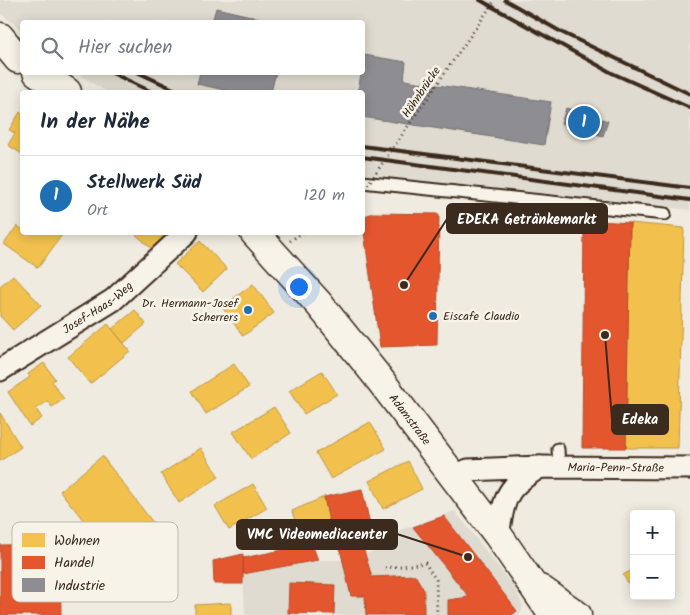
<!DOCTYPE html>
<html lang="de">
<meta charset="utf-8">
<style>
:root{--surface:#fff;--page:#f6f6f7;--text:#1f2937;--muted:#747a83;--line:#e0e1e3;--accent:#1f6fb2}
body{margin:0;font-family:Kalam,sans-serif;background:var(--page);color:var(--text)}
.controls{position:absolute;right:15px;bottom:15px;display:grid;overflow:hidden;border-radius:5px;box-shadow:0 2px 12px #0003}
.controls button{width:45px;height:45px;display:grid;place-items:center;padding:0;border:0;border-bottom:1px solid var(--line);background:var(--surface);color:var(--text);font:25px sans-serif}
.you{position:absolute;left:298px;top:286px;width:18px;height:18px;margin:-12px;border:4px solid #fff;border-radius:50%;background:#1a73e8;box-shadow:0 0 0 8px #1a73e833}
.badge{display:grid;place-items:center;width:32px;height:32px;border-radius:50%;background:var(--accent);color:#fff;font-size:16px;font-weight:700}
.pin{position:absolute;translate:-50% -50%;border:2px solid #fff;box-shadow:0 1px 5px #0006}
.list{margin:0;padding:0;list-style:none}
h2{display:flex;justify-content:space-between;align-items:center;height:65px;margin:0;padding:0 20px;font-size:21px}
h2 small{font-size:16px;font-weight:400;color:var(--muted)}
.list li{display:grid;grid-template-columns:32px 1fr auto;gap:15px;align-items:center;box-sizing:border-box;height:80px;padding:0 20px;border-top:1px solid var(--line)}
.list b{display:block;font-size:19px;white-space:nowrap}
.list p{margin:0;font-size:16px;white-space:nowrap;color:var(--muted)}
.list em{font-size:16px;font-style:normal;color:var(--muted)}
.icon{flex:none;width:28px;height:28px;fill:none;stroke:currentColor;stroke-width:2;stroke-linecap:round;stroke-linejoin:round}
.map{position:relative;flex:none;width:690px;height:615px;overflow:hidden}
.search{position:absolute;background:var(--surface);box-shadow:0 2px 12px #0003;left:20px;top:20px;width:345px;height:55px;display:flex;align-items:center;gap:12px;box-sizing:border-box;padding:0 18px;border-radius:5px;color:var(--muted);font-size:19px}
.panel{position:absolute;background:var(--surface);box-shadow:0 2px 12px #0003;left:20px;top:90px;width:345px;height:145px;border-radius:5px}
.map>svg:first-child{display:block}
</style>
<div class="map">
<svg width="690" height="615" viewBox="0 0 690 615">
<rect width="100%" height="100%" fill="#efebe0"/>
<filter id="ink" filterUnits="userSpaceOnUse"><feTurbulence type="fractalNoise" baseFrequency=".02" numOctaves="2"/><feDisplacementMap in="SourceGraphic" scale="10" xChannelSelector="R" yChannelSelector="G"/><feConvolveMatrix kernelMatrix="1 2 1 2 8 2 1 2 1" color-interpolation-filters="sRGB"/></filter>
<g filter="url(#ink)">
<g fill="#e0dbd0">
<path d="M0,0H690V210L363,175L362,92H107L77,73L362,72V22H22V30L0,13Z"/>
<path d="M455,511L515,588L523,606L520,615H245L243,574L318,560H342L365,554L394,544L392,533Z"/>
</g>
<g fill="#f2c14e" stroke="#bb9440">
<path d="M20,112L22,114V154L8,145L15,133L9,130Z"/>
<path d="M630,223L684,228L678,448H626Z"/>
<path d="M17,226L22,229V232H64L38,268L4,244Z"/>
<path d="M133,232H167L152,249Z"/>
<path d="M200,241L227,269L203,292L175,264Z"/>
<path d="M13,275L41,305L13,330L0,316V286Z"/>
<path d="M253,284L274,313L243,336L222,307Z"/>
<path d="M135,310L146,324L124,343L112,329Z"/>
<path d="M108,324L130,351L90,384L68,357Z"/>
<path d="M44,363L55,379L52,382L64,399L52,407L48,401L36,409L42,418L30,426L8,392L30,377L28,374Z"/>
<path d="M234,364L249,387L206,414L192,391Z"/>
<path d="M322,371L337,394L304,414L289,391Z"/>
<path d="M274,407L291,433L251,459L233,432Z"/>
<path d="M0,413L21,447L0,461Z"/>
<path d="M370,422L386,449L331,479L316,453Z"/>
<path d="M201,448L219,477L179,503L161,474Z"/>
<path d="M102,456L157,528V574L116,577V574H105V546L103,543L99,546L90,535L93,532L60,491Z"/>
<path d="M408,461L422,489L383,509L369,481Z"/>
<path d="M253,484L267,508L229,530L215,506Z"/>
<path d="M324,497L332,536L302,543L292,511Z"/>
<path d="M634,569V593L623,575Z"/>
<path d="M231,603V615H195V605Z"/>
</g>
<g fill="#e4572e" stroke="#b14a29">
<path d="M373,213L439,214L437,345L380,347L363,225L365,216Z"/>
<path d="M584,220L630,223L626,448H582Z"/>
<path d="M362,489L374,542L362,544L372,577L415,575L424,590V615H366L365,596H351L337,536H332L324,497Z"/>
<path d="M444,516L517,611L512,615H448V600L469,597L413,527Z"/>
<path d="M60,544L61,615H0V545Z"/>
<path d="M312,544L318,560L243,574V558Z"/>
<path d="M243,554V584H214L213,561Z"/>
<path d="M289,583L335,585L334,614L288,613Z"/>
</g>
<g fill="#8d8d92" stroke="#746f6f">
<path d="M216,8L277,22H212Z"/>
<path d="M364,55L406,62L404,80L551,102L544,145L362,117V92H358Z"/>
<path d="M200,72H276L271,92H234L197,84Z"/>
<path d="M566,108L608,121L603,136L561,124Z"/>
</g>
<g fill="none" stroke-linecap="round" stroke-linejoin="round">
<defs>
<g id="service">
<path d="M362,182L665,214"/>
<path d="M558,449L559,467"/>
</g>
<g id="minor">
<path id="s1" d="M0,370L113,300L187,232"/>
<path id="s2" d="M453,476L468,470L540,467L690,468"/>
<path d="M498,535C505,496 505,488 540,467"/>
</g>
<g id="secondary">
<path d="M0,37L18,59"/>
<path d="M37,72L67,92"/>
<path id="s3" d="M254,232L319,304L377,376L498,535L553,615"/>
<path d="M540,589L577,615"/>
</g>
</defs>
<use href="#service" stroke="#3b2a1e" stroke-width="15"/>
<use href="#minor" stroke="#3b2a1e" stroke-width="25"/>
<use href="#secondary" stroke="#3b2a1e" stroke-width="31"/>
<g stroke="#3b2a1e" stroke-width="3" stroke-dasharray="1 4" stroke-linecap="butt">
<path d="M290,241L303,232"/>
<path d="M385,568L425,563L436,580L437,615"/>
</g>
<use href="#service" stroke="#f7f3e8" stroke-width="11"/>
<use href="#minor" stroke="#f7f3e8" stroke-width="21"/>
<use href="#secondary" stroke="#f7f3e8" stroke-width="28"/>
<g stroke="#3b2a1e" stroke-width="4">
<path d="M480,0L612,73L690,108"/>
<path d="M505,0L563,33L690,94"/>
<path d="M110,72L152,92"/>
<path d="M137,72L180,92"/>
<path d="M362,146L690,188"/>
<path d="M362,157L690,200"/>
</g>
<path stroke="#3b2a1e" stroke-width="3" stroke-dasharray="1 4" stroke-linecap="butt" d="M362,193L495,0"/>
</g>
</g>
<g fill="#1f6fb2" stroke="#f7f3e8" stroke-width="2">
<circle cx="248" cy="310" r="5"/>
<circle cx="433" cy="316" r="5"/>
</g>
<g text-anchor="middle" stroke-width="5" stroke-linejoin="round" paint-order="stroke">
<g font-size="12" fill="#3b2a1e" stroke="#f7f3e8">
<text transform="translate(421 92) rotate(-56)" y="4">Höhnbrücke</text>
<text dy="4" stroke="none"><textPath href="#s1" startOffset="116">Josef-Haas-Weg</textPath></text>
<text dy="4" stroke="none"><textPath href="#s3" startOffset="244">Adamstraße</textPath></text>
<text dy="4" stroke="none"><textPath href="#s2" startOffset="164">Maria-Penn-Straße</textPath></text>
</g>
<g font-size="12" fill="#3b2a1e" stroke="#f7f3e8" text-anchor="end">
<text x="238" y="307">Dr. Hermann-Josef<tspan x="238" dy="14">Scherrers</tspan></text>
<text x="443" y="320" text-anchor="start">Eiscafe Claudio</text>
</g>
</g>
<rect x="12" y="522" width="166" height="80" rx="8" fill="#f7f3e8" stroke="#bfb7ab" stroke-width="1"/>
<rect x="22" y="533" width="23" height="14" fill="#f2c14e"/>
<rect x="22" y="556" width="23" height="13" fill="#e4572e"/>
<rect x="22" y="578" width="23" height="14" fill="#8d8d92"/>
<g font-size="14" fill="#3b2a1e">
<text x="54" y="545">Wohnen</text>
<text x="54" y="567">Handel</text>
<text x="54" y="590">Industrie</text>
</g>
<path fill="none" stroke="#3b2a1e" stroke-width="2" d="M404 285L447 219M605 335L612 419M468 557L397 534"/>
<g fill="#3b2a1e" stroke="#f7f3e8" stroke-width="2">
<circle cx="404" cy="285" r="5"/>
<circle cx="605" cy="335" r="5"/>
<circle cx="468" cy="557" r="5"/>
</g>
<g fill="#3b2a1e" stroke="#3b2a1e" stroke-width="2">
<rect x="447" y="204" width="160" height="29" rx="5"/>
<rect x="612" y="405" width="56" height="29" rx="5"/>
<rect x="237" y="520" width="160" height="29" rx="5"/>
</g>
<g font-size="14" text-anchor="middle" font-weight="bold" fill="#fff">
<text x="527" y="224">EDEKA Getränkemarkt</text>
<text x="640" y="424">Edeka</text>
<text x="317" y="539">VMC Videomediacenter</text>
</g>
</svg>
<div class="controls">
<button>+</button>
<button>−</button>
</div>
<div class="you"></div>
<div class="pin badge" style="left:584px;top:122px">1</div>
<div class="search"><svg class="icon" aria-label="search" viewBox="0 0 24 24"><circle cx="10" cy="10" r="6"/><path d="M15 15l6 6"/></svg>Hier suchen</div>
<section class="panel">
<h2>In der Nähe<small></small></h2>
<ul class="list">
<li><span class="badge">1</span><div><b>Stellwerk Süd</b><p>Ort</p></div><em>120 m</em></li>
</ul>
</section>
</div>
